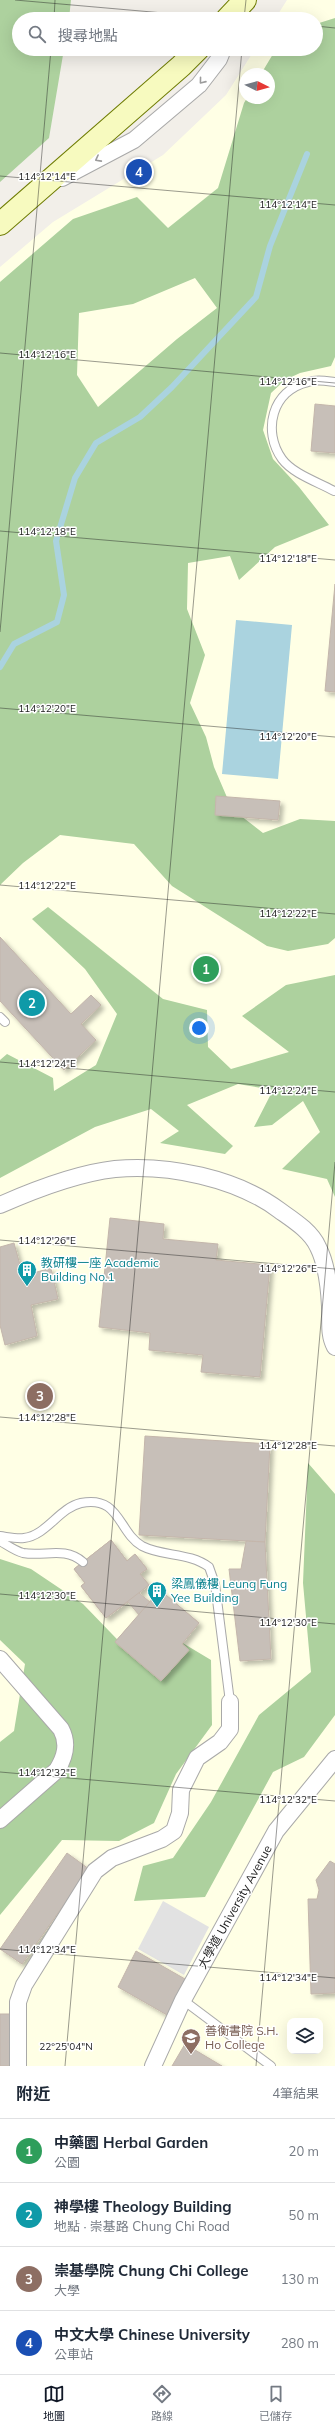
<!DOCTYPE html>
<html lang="zh-TW">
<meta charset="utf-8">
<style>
:root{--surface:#fff;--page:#f2f2f3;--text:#1f2937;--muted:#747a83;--line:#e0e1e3;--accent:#111827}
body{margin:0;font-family:Mulish,"Noto Sans TC",sans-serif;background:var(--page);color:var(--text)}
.controls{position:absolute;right:12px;bottom:12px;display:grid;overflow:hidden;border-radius:8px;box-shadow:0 4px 16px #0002}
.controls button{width:36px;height:36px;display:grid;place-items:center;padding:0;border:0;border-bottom:1px solid var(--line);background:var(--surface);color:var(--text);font:20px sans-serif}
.compass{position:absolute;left:239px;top:68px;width:36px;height:36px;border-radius:50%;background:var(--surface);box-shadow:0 4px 16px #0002;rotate:95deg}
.you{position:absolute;left:199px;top:1028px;width:14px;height:14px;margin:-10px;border:3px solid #fff;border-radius:50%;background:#1a73e8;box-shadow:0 0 0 6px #1a73e833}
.badge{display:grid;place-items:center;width:26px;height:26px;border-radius:50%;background:var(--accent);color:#fff;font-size:13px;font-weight:700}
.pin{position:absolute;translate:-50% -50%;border:2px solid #fff;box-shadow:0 1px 4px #0006}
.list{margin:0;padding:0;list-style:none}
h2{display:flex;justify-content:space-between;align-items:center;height:52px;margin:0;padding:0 16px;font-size:17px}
h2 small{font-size:13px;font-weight:400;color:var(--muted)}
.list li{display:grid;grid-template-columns:26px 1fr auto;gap:12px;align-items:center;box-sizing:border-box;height:64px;padding:0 16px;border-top:1px solid var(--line)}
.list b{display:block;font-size:15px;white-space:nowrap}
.list p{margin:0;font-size:13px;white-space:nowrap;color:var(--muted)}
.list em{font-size:13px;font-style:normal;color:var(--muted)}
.icon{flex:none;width:22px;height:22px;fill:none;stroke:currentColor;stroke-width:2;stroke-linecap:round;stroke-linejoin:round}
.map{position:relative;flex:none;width:335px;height:2066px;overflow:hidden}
.search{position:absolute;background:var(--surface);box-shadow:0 4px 16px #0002;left:12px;right:12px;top:12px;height:44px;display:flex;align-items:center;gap:10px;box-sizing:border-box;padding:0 14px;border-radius:22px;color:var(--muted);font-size:15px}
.sheet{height:308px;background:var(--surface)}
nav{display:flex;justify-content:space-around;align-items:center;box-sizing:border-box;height:56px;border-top:1px solid var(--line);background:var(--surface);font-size:11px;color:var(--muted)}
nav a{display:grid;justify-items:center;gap:2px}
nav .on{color:var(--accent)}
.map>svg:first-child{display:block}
</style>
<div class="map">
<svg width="335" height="2066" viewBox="0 0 335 2066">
<defs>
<filter id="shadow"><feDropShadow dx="3.5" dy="3.5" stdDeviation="2" flood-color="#0004"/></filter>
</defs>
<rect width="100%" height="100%" fill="#f2efe9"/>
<path fill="#ffffe5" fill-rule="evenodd" d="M287,0H335V2066H0V267L53,222L163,155L226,95L255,49H316V19H275ZM245,74H269V98H245ZM290,2021H320V2051H290Z"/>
<g fill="#add19e" fill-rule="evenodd">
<path d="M0,0H71L69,19H19V49H64L49,138L0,182Z"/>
<path d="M335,18V357L331,366L300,373L285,380L271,393L263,430L273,459L299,487L329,525L275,547L239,580L230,556L188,563L187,609L205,655L190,703L206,737L214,767L232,809L263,833L300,819L335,821V938L328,944L288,951L267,946L172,886L134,844L60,835L23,863L0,885V282L73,219L137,197L168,228L218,188L244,103L247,98H269V74H261L276,49H316V24ZM195,278L217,308L177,339L98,407L77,375L79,313L133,304Z"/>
<path d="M48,907L163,999L207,1010L208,1047L231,1069L289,1052L242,1016L286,985L335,975V1197L327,1179L282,1169L320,1132L303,1101L272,1125L254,1127L273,1090L238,1084L187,1105L233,1146L225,1154L160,1143L179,1131L151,1109L95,1127L0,1178V1060L7,1054L53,1078L54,1091L96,1065L117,1014L85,969L32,919Z"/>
<path d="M308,1463L335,1494V1715L304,1757L273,1772L205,1897L134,1901L143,1866L173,1858L211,1802L259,1715L311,1672L303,1583Z"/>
<path d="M0,1559L31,1569L83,1604L140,1663L181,1642L211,1660L212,1725L176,1774L154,1823L119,1841L62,1840L0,1915V1742L14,1731L25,1664L0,1640Z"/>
</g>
<path fill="#e2e2e2" d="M163,1901L209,1927L184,1975L138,1949Z"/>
<path fill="#aad3df" d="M236,620L292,625L278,779L222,774Z"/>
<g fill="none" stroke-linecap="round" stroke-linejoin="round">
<path stroke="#aad3df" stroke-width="6" d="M0,667L14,644L57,622L64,595L56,541L75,478L96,443L140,417L172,387L256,297L270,246L307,154"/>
</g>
<g fill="#c7bfb8" stroke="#c4b6ab" filter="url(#shadow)">
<path d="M315,404L335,406V453L311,451Z"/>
<path d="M335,584V692L325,691Z"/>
<path d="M216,796L280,801L278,820L215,815Z"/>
<path d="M0,937L71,1014L91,995L101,1005L81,1024L96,1040L64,1070L0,1001Z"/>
<path d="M110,1218L164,1224L163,1239L218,1244L216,1260L270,1265L260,1377L201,1372L203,1355L149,1350L150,1333L99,1327Z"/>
<path d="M14,1243L23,1276L51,1268L58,1299L31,1305L37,1336L5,1345L0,1325V1247Z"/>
<path d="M145,1436L270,1444L265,1542L139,1535Z"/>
<path d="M111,1540L127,1561L135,1554L147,1569L140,1574L149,1585L139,1593L150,1602L160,1590L199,1623L182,1644L189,1650L161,1681L115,1642L139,1615L128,1602L106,1618L81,1586L85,1583L74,1569Z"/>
<path d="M111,1540L127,1561L135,1554L147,1569L140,1574L149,1585L106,1618L81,1586L85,1583L74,1569Z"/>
<path d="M246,1541L265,1542L271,1659L240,1661L229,1569H241Z"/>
<path d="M160,1590L199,1623L182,1644L189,1650L161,1681L115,1642Z"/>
<path d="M67,1853L89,1869L22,1964L0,1949Z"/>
<path d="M330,1861L335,1864V1993L311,1994L308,1899H317L319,1890L316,1880Z"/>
<path d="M136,1951L185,1979L167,2015L118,1987Z"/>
<rect x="0" y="2014" width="10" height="52"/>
<path d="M185,2044L222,2066H172Z"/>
</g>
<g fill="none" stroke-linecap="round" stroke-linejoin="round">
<defs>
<g id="lane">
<path d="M334,491C318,482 293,474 282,459C262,431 272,390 308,382C317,379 326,381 335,382"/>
<path d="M0,1017L5,1022"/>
<path d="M0,1536C8,1537 17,1539 24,1538C47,1535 59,1508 81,1503C120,1495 118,1532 142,1546C163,1557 189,1552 209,1567L215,1584L230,1702"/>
<path d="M0,1541C7,1545 15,1551 23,1553C45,1557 64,1546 83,1562"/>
<path d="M183,2000L271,2066"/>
</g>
<g id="street">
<path d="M62,178L134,140L199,85L219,59L223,49"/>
<path d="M0,1205C34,1190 79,1173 115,1169C168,1164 236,1178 279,1210C293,1220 311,1231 318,1247C327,1265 329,1286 330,1306C331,1321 328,1334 335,1347"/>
<path d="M0,1659L61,1729C69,1744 65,1757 57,1770L0,1820"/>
<path d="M18,2066V2002L24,1985L95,1871L112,1858L162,1839L174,1831L180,1813L181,1790L197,1758L220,1742L230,1729V1702"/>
<path d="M153,2066L183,2000L276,1831L335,1759"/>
</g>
<g id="secondary">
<path d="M227,19L245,0"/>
<path d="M0,224L181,66L198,49"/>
</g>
</defs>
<use href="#lane" stroke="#a9a9a9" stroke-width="10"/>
<use href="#street" stroke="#a9a9a9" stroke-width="18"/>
<use href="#secondary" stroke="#707d05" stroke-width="24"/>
<use href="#lane" stroke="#fff" stroke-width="8"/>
<use href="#street" stroke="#fff" stroke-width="16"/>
<use href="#secondary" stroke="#f7fabf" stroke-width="22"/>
</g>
<defs><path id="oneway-chevron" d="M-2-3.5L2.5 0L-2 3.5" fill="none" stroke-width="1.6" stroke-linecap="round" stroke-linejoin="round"/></defs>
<g stroke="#9c9c9c">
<use href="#oneway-chevron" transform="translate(202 81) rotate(129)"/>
<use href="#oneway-chevron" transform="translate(98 159) rotate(152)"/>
</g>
<path fill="none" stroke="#222" stroke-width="1" stroke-opacity="0.45" d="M15,0L232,19M54,19L55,0M244,19L246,0M316,26L335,28M0,176L335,205M0,353L335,383M0,531L335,560M0,632L51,49M0,708L335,737M0,885L335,914M0,1062L335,1092M0,1240L335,1269M0,1417L335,1446M0,1594L335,1624M0,1772L335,1801M0,1949L335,1978M65,2066L242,49M256,2066L335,1162"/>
<defs>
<symbol id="building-pin" viewBox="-11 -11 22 30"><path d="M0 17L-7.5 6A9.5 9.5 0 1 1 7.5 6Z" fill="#0f9aa8" stroke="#fff"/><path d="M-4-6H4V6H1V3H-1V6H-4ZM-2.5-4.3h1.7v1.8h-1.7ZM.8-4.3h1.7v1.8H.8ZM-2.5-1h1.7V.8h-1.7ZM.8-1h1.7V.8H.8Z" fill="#fff"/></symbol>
<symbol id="university-pin" viewBox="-11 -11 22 30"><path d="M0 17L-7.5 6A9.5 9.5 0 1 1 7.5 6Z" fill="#8d6e63" stroke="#fff"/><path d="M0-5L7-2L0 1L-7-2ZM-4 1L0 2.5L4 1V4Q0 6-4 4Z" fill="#fff"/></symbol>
</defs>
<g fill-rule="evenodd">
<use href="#building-pin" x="16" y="1259" width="22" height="30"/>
<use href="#building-pin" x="146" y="1580" width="22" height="30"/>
<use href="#university-pin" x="180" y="2027" width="22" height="30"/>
</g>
<g text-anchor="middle" stroke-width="3" stroke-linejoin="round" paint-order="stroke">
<g font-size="12" fill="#0d838f" stroke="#fff" text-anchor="start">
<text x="41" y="1267">教研樓一座 Academic<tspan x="41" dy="14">Building No.1</tspan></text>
<text x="171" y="1588">梁鳳儀樓 Leung Fung<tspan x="171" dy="14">Yee Building</tspan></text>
</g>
<g font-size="12" fill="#222" stroke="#fff">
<text transform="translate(235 1907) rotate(-61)" y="4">大學道 University Avenue</text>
</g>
<g font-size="12" fill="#785e54" stroke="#fff" text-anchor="start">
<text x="205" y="2035">善衡書院 S.H.<tspan x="205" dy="14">Ho College</tspan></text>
</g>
</g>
<g font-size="10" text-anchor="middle" fill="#222" stroke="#fff" stroke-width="3" stroke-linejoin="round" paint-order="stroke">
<text x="47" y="180">114°12'14"E</text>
<text x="288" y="208">114°12'14"E</text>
<text x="47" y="358">114°12'16"E</text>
<text x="288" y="385">114°12'16"E</text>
<text x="47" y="535">114°12'18"E</text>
<text x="288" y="562">114°12'18"E</text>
<text x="47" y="712">114°12'20"E</text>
<text x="288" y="740">114°12'20"E</text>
<text x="47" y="889">114°12'22"E</text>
<text x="288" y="917">114°12'22"E</text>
<text x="47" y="1067">114°12'24"E</text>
<text x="288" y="1094">114°12'24"E</text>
<text x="47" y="1244">114°12'26"E</text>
<text x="288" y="1272">114°12'26"E</text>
<text x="47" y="1421">114°12'28"E</text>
<text x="288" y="1449">114°12'28"E</text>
<text x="47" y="1599">114°12'30"E</text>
<text x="288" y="1626">114°12'30"E</text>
<text x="47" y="1776">114°12'32"E</text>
<text x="288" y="1803">114°12'32"E</text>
<text x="47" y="1953">114°12'34"E</text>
<text x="288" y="1981">114°12'34"E</text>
<text x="66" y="2050">22°25'04"N</text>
</g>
</svg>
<div class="controls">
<button><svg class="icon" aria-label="layers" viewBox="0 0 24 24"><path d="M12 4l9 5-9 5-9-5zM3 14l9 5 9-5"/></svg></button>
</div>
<svg class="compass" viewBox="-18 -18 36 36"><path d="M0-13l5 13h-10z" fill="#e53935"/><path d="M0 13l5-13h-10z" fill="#747a83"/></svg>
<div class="you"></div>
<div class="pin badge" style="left:206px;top:969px;background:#2e9e5b">1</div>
<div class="pin badge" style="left:32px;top:1003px;background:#0f9aa8">2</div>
<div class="pin badge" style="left:40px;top:1396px;background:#8d6e63">3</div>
<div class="pin badge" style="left:139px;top:172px;background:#1a4fb4">4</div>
<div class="search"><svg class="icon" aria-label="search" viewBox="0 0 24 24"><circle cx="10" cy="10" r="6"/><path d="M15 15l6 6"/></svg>搜尋地點</div>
</div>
<section class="sheet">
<h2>附近<small>4筆結果</small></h2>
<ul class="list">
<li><span class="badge" style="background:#2e9e5b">1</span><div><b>中藥園 Herbal Garden</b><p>公園</p></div><em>20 m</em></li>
<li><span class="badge" style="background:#0f9aa8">2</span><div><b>神學樓 Theology Building</b><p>地點 · 崇基路 Chung Chi Road</p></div><em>50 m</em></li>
<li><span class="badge" style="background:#8d6e63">3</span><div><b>崇基學院 Chung Chi College</b><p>大學</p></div><em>130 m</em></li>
<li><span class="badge" style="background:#1a4fb4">4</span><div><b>中文大學 Chinese University</b><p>公車站</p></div><em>280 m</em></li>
</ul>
</section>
<nav>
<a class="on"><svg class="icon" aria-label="map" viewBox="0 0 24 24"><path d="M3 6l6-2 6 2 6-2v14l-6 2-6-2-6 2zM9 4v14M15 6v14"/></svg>地圖</a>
<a><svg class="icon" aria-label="directions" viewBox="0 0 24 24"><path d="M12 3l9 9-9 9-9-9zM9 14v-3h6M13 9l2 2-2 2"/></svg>路線</a>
<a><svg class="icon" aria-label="saved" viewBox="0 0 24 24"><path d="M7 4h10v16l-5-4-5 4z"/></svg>已儲存</a>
</nav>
